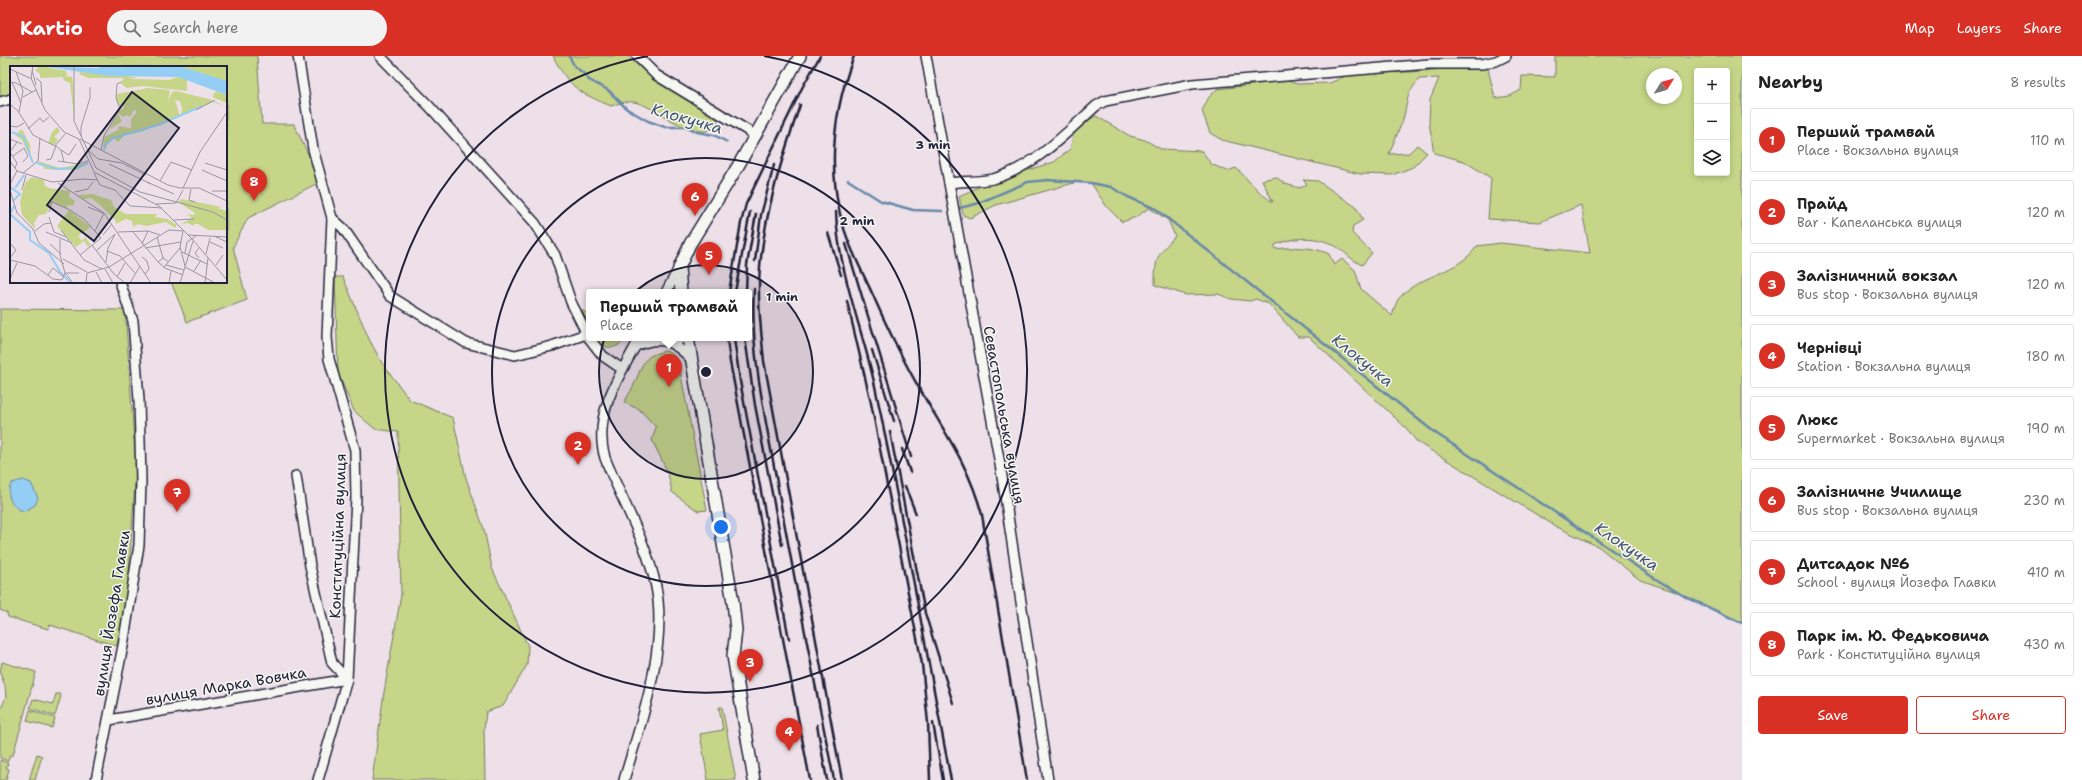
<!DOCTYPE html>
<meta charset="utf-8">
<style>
:root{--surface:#fff;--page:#f2f2f2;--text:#222;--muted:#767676;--line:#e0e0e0;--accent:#d93025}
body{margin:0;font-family:"Shantell Sans",sans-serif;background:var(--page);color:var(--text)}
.controls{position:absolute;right:12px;top:12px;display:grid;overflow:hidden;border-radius:4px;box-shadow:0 2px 6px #0003}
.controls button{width:36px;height:36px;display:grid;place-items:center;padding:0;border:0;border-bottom:1px solid var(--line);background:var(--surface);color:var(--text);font:20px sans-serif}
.compass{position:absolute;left:1646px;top:12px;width:36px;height:36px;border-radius:50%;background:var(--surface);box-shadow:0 2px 6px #0003;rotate:53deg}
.you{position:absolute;left:721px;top:471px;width:14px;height:14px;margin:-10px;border:3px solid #fff;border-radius:50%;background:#1a73e8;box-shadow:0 0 0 6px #1a73e833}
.badge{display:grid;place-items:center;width:26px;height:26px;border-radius:50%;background:var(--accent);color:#fff;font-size:13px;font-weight:700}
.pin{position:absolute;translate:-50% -33px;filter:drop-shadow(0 1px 2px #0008)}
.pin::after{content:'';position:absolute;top:21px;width:14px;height:12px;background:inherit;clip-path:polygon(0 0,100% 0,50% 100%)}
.popup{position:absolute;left:586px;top:233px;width:166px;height:52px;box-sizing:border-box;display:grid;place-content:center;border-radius:4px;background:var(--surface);filter:drop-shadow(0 1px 3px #0005);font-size:13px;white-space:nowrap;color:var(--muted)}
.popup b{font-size:15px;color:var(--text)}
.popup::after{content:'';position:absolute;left:50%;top:100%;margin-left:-8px;border:8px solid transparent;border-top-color:var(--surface)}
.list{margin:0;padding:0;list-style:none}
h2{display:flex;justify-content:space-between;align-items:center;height:52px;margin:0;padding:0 16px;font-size:17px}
h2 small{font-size:13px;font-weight:400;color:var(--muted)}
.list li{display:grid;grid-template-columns:26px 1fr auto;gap:12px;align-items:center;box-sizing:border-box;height:64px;margin:0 8px 8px;padding:0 8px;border:1px solid var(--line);border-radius:4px}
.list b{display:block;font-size:15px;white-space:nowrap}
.list p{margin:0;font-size:13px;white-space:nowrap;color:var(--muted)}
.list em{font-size:13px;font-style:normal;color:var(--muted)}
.actions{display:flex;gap:8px;padding:12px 16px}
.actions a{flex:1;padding:9px 0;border:1px solid var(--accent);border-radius:4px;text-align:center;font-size:14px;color:var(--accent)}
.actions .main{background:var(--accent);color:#fff}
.icon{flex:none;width:22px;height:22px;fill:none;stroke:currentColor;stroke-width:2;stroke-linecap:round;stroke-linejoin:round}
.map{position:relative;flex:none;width:1742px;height:724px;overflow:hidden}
header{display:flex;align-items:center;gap:24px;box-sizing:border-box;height:56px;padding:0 20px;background:var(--accent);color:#fff}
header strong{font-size:19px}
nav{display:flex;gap:22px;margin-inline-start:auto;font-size:14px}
.search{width:280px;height:36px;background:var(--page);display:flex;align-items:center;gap:10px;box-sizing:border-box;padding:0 14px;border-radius:22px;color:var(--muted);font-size:15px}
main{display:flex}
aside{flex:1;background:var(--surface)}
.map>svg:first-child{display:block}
</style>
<header>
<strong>Kartio</strong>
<div class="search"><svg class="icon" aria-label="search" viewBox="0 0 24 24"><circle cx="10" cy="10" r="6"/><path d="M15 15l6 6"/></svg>Search here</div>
<nav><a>Map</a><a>Layers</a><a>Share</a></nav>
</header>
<main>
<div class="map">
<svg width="1742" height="724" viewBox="0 0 1742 724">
<rect width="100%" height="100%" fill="#eee0e8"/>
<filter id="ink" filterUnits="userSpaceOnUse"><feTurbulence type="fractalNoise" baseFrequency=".025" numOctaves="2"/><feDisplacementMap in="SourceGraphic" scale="8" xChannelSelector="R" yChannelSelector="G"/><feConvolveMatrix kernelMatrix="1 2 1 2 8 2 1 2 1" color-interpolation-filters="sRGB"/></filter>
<g filter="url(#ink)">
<g fill="#c7d589" stroke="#747c62" fill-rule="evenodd">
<path d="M0,0H257L262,68H294L313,109L318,127L248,162L233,191L247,244L187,266L171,226H226V11H11V40L0,43Z"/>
<path d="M553,0H627L653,23L716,61C718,67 718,70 712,73C691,84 659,53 638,47C629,44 620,47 611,50C580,37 569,32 553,0Z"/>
<path d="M1555,0H1742V567L1673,535L1640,524L1599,491L1557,471L1417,386L1407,373L1309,281H1298L1269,248L1256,243L1250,245L1231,243L1218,238L1186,239L1155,229C1155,201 1157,200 1175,180L1168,164L1149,152L1136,161L1122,166L1107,151L1091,127L1077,126L996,149L970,162L963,159L959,140L992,125L1054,106L1070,93L1075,71L1096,60L1130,80L1145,84L1161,93L1202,95L1211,108L1227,115L1236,112C1249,124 1258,137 1273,146L1262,124L1276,121L1285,128L1300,132L1307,128L1303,124L1318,125L1356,151L1363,164L1353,170L1352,177L1372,197L1362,209C1353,205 1348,199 1340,193C1320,179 1296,180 1275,189V193C1293,191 1313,190 1329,198L1334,209L1342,203L1355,214L1361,233L1392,260C1394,254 1396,244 1401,240C1422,218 1459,217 1477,190L1501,187L1590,197L1581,149L1540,166L1488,163L1491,122L1464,105L1434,97L1429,66L1430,44L1439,22L1419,23L1409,37L1403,64L1389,98L1409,97L1417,89L1427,97L1413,111L1392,119L1360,118L1222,84L1210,77L1202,55L1209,41L1217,33L1253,29L1282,23L1297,28L1330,27L1352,17L1410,16L1456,12L1488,13L1495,42L1510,40L1521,34L1522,20L1555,21ZM1697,15H1727V117H1697ZM1652,18H1676V42H1652Z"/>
<path d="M335,221H343L369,283L382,307L410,344L453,362L466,422L484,473L492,512L528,590L527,609L503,650L486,656L484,673L485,724H372L384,636L401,539L398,376L375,373L354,355L338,317Z"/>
<path d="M0,253L125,254L136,412L128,531L117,590L50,569L48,573L8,561L7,557L0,554Z"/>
<path d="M581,254L589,258V274Z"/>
<path d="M593,282H626C615,296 604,293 593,282Z"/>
<path d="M666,295L674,299L679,309L707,454L698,455L672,436L668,417L652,384L656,371L639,353L624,347C628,339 633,332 636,324C644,305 644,299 666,295Z"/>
<path d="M2,606L36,616L13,699H10L8,705L0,702V655L6,641L5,630L0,617Z"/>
<path d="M56,638H60L61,640L55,660L30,652L33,643L53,648Z"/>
<path d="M719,651H722L736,724H708L700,678L723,674Z"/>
<path d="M30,654L55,662L52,672L27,665Z"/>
<path d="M37,698L42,700L35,724H29Z"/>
<path d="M0,704L8,707L6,712L9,713L6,724H0Z"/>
</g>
<path fill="#95cef5" stroke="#6789ab" d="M23,424L31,427L38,442L35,449L25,455C12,454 4,437 12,427Z"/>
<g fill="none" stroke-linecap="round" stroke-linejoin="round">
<g stroke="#6789ab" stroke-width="2.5">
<path d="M569,0L575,11L583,17L589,24L608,34L627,53L648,65L665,71H688L697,76L714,79L727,86"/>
<path d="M848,124L881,145L913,154L942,155"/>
<path d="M959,152L976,148L1028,126L1048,124L1091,127L1111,131L1128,141L1156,153L1434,376L1654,522L1684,540L1742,567"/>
</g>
<defs>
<g id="minor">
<path d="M298,0L313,93L332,162L327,281L329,303L355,394L356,442L347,623L318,724"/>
<path d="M380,0L430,51L535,167L555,199L571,246L589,282"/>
<path d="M637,0L656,19L755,79"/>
<path d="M926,0L1001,414L1048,724"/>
<path d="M0,46L11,43"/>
<path d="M949,127C963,125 979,126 993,123C1033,112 1065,78 1096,50L1105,45L1192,28L1429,8H1482L1496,5L1506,0"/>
<path d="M332,162L343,172L390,240L466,287L515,299L552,290L586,278"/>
<path d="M666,236L679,212"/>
<path d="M589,282L603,300L622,313"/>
<path d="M673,288L682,282"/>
<path d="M636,290C661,279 674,285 692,304"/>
<path d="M296,420L310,510L332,607L347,623"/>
<path d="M109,664L347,623"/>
<path d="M96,724L123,590L139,489L141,425L139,344L133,265L120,226"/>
<path d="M624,724C641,666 668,592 656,531C648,489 621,443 605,402C592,358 620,319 640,282"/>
</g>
<g id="major">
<path d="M681,236L679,212L690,188L738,110L800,0"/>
<path d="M688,282L733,546L736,574L733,600L754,724"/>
</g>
</defs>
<use href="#minor" stroke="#22223b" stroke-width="12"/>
<use href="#major" stroke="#22223b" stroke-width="14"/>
<use href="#minor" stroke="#f6f6f2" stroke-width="9"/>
<use href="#major" stroke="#f6f6f2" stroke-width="11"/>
<g stroke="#22223b" stroke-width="2.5">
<path d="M854,0C835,50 828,105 840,158C846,185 860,211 872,237C887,271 903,305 922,337C946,378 970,412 982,459L1027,724"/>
<path d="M800,49C782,102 765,155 760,211C757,243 761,274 764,305L842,724"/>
<path d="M836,156C838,217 864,276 876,335C903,464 926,594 951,724"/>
<path d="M828,177L841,219"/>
<path d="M846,188L911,401"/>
<path d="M755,205L761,159L774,109"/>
<path d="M754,233C750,297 765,359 776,421C794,523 814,623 834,724"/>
<path d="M729,236L741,167L746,148L802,32L820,0"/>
<path d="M735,236L750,156"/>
<path d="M746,236L747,209L756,158"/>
<path d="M847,245L871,347L922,608L928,667L930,724"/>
<path d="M727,282L730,306L810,724"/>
<path d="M734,282L740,325L789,583"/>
<path d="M745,282L755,349L782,489"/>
<path d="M872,294L894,365"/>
<path d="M890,376L925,557L953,647"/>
<path d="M902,393L910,416"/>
<path d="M905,430L916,458"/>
<path d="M933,667L943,724"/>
<path d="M817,669L827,724"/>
</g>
</g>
</g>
<circle cx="706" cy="316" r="107" fill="#22223b" fill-opacity=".12"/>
<g fill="none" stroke="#22223b" stroke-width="2">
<circle cx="706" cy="316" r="107"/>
<circle cx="706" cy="316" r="214"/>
<path d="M764 0A321 321 0 1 1 648 0"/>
</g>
<g text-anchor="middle" stroke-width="3" stroke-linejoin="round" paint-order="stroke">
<g font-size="15" fill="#22223b" stroke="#f6f6f2">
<text transform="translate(1004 359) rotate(80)" y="5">Севастопольська вулиця</text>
<text transform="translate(338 480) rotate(-88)" y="5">Конституційна вулиця</text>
<text transform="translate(112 557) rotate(-81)" y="5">вулиця Йозефа Главки</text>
<text transform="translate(226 630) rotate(-10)" y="5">вулиця Марка Вовчка</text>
</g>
<g font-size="16" font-style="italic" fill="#445673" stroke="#f6f6f2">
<text transform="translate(687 62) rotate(16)" y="6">Клокучка</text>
<text transform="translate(1363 304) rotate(39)" y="6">Клокучка</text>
<text transform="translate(1627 490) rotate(34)" y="6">Клокучка</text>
</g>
</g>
<g transform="translate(10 10)">
<rect width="217" height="217" fill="#eee0e8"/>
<path d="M30,0L56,5L57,9L54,13L52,11L32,12V10L30,13V8L25,4ZM169,0H217V15L174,4ZM70,6L125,11L127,12H119L123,13L159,14L168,11L177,14V25L133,20L117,22L110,17L114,12H78L69,8ZM57,10L62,11L63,17L65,58L60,17L53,14ZM138,22L160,24L158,35L162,26L166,25L199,33L217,41L203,36L171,49L172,43L170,35L165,34L170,50L131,66L115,69L108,76L103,72L93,84L94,71L108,64L109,60L121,62V53L127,46L124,44L120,51L117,49L113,51L108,47L112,55L99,64L110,44L113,43L114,40H110L106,34L107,28ZM206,25L217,29V37L202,31ZM47,61L50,65L44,71L48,74L45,79L38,77L42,66ZM12,63L20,79L21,93L12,74L5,69ZM28,95L50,102L76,97L67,104H50L35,103ZM22,111L34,114L35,120L39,122L60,125L59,131L65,135L63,140L58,139L57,142L42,136L36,148L29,149L24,157L25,163L12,149L10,136L15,117ZM82,128L101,134L104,141L116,148H147L145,151L157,153L167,159L165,162L156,156L136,160L128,158L123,161L122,155L116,153L106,158V155L91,140L81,132L74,133L67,129ZM171,133L212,141L207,142L217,145V164H198L188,158H184V160L178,157L171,158L182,152L177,148L184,149L185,147L168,136ZM59,144L81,161L68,170L72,175L75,171L81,179L78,181L74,175L66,181L47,160Z" fill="#c7d589"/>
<path d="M30,0L87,2L94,0H169L217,15V29L168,11L98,10Z" fill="#95cef5"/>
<path fill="none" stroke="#95cef5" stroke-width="2" d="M2,66L14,71L15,76M15,76L23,97M94,84L96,78L103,72L151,58L192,40M27,97L46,103L67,102L78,97M0,121L10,128L3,135M5,122L14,109M4,140L0,148L20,166V174L39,187L50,206L61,217"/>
<path fill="none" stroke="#9c94a3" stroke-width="1" d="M23,0L21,12L35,44L54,66L69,73L84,106L149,140L183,174L217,214M64,0V55L86,102L130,126L203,146L217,154M0,3L22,13M22,4L26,19M6,6L13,25L9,46M26,12L31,16L32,36M0,16L6,17L22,26M2,16L11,37M13,31L26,24M0,38L8,45L23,69L45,80L55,68M186,44L205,34M0,60L7,61L14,57M18,63L30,52L33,56L39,51M71,70V61L80,32V21M0,73L12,78M70,73L158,119L170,122H189L217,135M46,80L51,84L54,96M51,84L59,89L66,78M91,84L94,70L110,43L106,32L107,18L111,16M79,85L88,93L112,97L136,109M0,86L7,97L5,102M0,86L7,76M3,90L14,82L18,90L13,96M36,94L41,93L46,80M0,95L7,105L42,116L74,113L87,114M48,95L68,98L78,95M195,97L217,104M99,98L141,118M192,104L217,115M13,107L28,95L30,72M84,107L90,119L105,124L120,140L152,142M150,115L161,96L182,104M137,116L164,128M48,117L94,147L141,217M0,118L7,105M173,122L190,86L217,46M181,123L179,134L185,136M0,124L7,147L23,163L29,177L54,198M12,124L16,109M202,125H217M65,126L78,123L83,116M146,138L166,137L173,124M78,141L93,147M39,146L42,136L60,144L75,154L91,172L70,189M39,151L44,166L56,171M164,154L184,153M51,164L74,194L92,203M25,165L34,158L41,157M85,165L94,147M173,165L170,181L175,200M36,166L62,177M108,166L138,165L150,169M123,166L148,196M93,169L102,158M178,169L217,171M147,171L153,192M206,171L217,176M200,176L213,182M0,177L6,184L0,192M40,178L51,188M132,178L138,165M82,179L104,208L115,217M135,182L171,176M86,185L105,168M97,185L110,190L125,207M172,186L197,198M175,187L177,176L186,170M196,188L200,172M132,191L137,195L139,203L135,208M189,192L185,187L189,182M53,193L77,206M0,194L25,200L43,213L52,214L55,207L50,189V173M96,196L98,182L105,168M159,196L153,192L148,196L155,202L173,209M156,199L174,204M206,199L213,189M154,201L170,182M175,201L205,217M95,203L103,217M184,205L191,194M86,206L92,217M55,207L63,217M56,207H69M38,209L43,202L54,211M107,211L115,197M0,213L7,197M76,217L77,207L99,201L159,164L173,165M120,217L130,200M159,217L161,205M170,217L183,175M195,217L198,192"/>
<path fill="#22223b" fill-opacity="0.15" stroke="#22223b" stroke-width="2" d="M122,26L169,62L84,175L37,139Z"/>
<rect width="217" height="217" fill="none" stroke="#22223b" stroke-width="2"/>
</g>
<circle cx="706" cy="316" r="6" fill="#22223b" stroke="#f6f6f2" stroke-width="2"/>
<g font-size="12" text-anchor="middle" font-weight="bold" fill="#22223b" stroke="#f6f6f2" stroke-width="3" stroke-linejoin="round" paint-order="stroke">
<text x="933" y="93">3 min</text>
<text x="857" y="169">2 min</text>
<text x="782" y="245">1 min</text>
</g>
</svg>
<div class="controls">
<button>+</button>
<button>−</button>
<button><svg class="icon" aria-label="layers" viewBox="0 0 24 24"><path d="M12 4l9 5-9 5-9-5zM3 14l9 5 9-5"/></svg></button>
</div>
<svg class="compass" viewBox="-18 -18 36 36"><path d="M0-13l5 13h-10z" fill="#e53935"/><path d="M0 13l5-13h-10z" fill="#767676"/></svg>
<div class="you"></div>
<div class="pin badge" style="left:669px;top:331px">1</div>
<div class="popup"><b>Перший трамвай</b>Place</div>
<div class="pin badge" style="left:578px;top:409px">2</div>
<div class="pin badge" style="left:750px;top:626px">3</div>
<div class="pin badge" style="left:789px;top:695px">4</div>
<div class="pin badge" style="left:709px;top:219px">5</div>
<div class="pin badge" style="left:695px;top:160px">6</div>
<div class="pin badge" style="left:177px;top:456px">7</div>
<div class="pin badge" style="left:254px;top:145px">8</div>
</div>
<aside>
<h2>Nearby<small>8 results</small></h2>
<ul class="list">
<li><span class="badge">1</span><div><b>Перший трамвай</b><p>Place · Вокзальна вулиця</p></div><em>110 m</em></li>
<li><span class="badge">2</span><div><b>Прайд</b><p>Bar · Капеланська вулиця</p></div><em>120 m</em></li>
<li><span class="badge">3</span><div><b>Залізничний вокзал</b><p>Bus stop · Вокзальна вулиця</p></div><em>120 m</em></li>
<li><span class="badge">4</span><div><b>Чернівці</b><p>Station · Вокзальна вулиця</p></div><em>180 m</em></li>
<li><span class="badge">5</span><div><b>Люкс</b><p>Supermarket · Вокзальна вулиця</p></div><em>190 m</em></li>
<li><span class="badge">6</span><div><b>Залізничне Училище</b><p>Bus stop · Вокзальна вулиця</p></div><em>230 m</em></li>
<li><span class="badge">7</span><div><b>Дитсадок №6</b><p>School · вулиця Йозефа Главки</p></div><em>410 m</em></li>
<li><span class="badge">8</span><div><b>Парк ім. Ю. Федьковича</b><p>Park · Конституційна вулиця</p></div><em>430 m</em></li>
</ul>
<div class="actions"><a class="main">Save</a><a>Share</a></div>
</aside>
</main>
